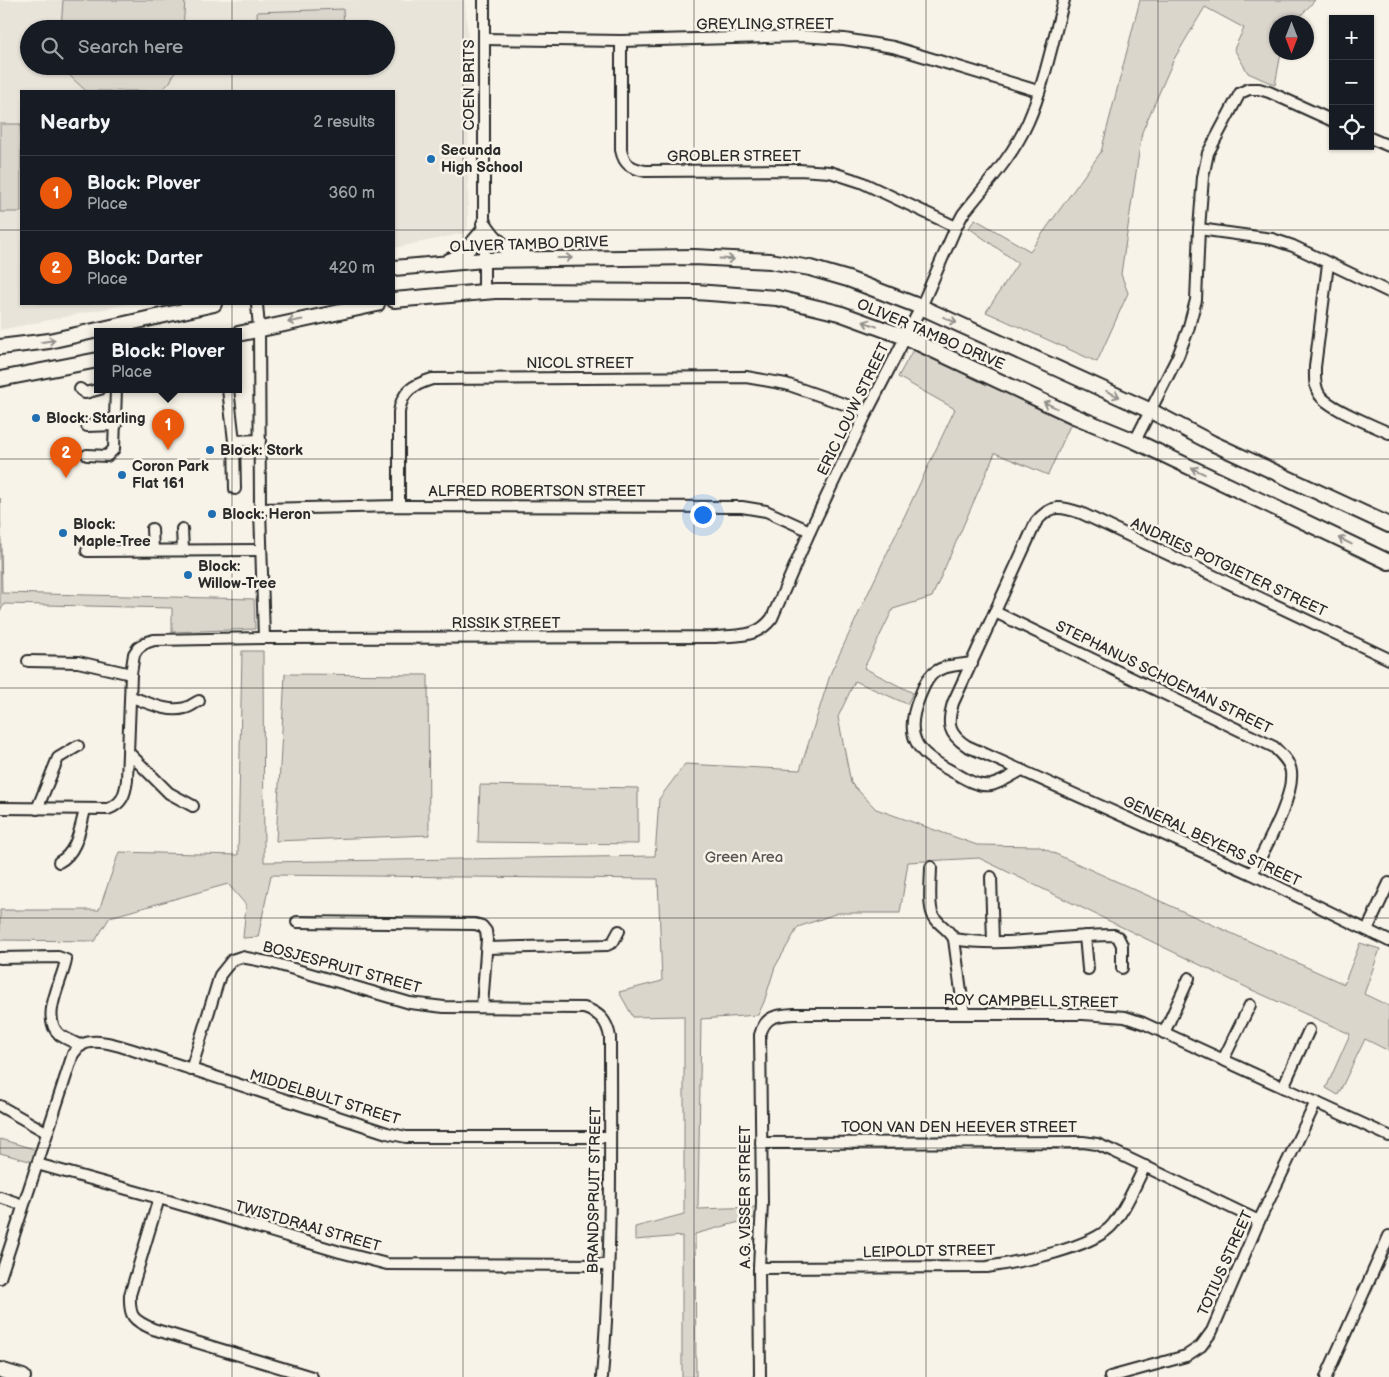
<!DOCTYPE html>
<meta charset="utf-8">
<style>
:root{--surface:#171b24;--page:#242831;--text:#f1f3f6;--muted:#9ea1a6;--line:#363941;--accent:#ea580c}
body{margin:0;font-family:"Balsamiq Sans",sans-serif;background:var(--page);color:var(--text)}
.controls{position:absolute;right:15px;top:15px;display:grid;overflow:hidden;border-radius:0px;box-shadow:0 1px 4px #0004}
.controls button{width:45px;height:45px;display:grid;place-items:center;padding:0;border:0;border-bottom:1px solid var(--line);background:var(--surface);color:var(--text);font:25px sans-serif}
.compass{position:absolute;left:1269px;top:15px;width:45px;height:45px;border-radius:50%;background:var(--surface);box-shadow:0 1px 4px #0004;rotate:180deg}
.you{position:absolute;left:702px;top:514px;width:18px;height:18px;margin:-12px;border:4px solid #fff;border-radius:50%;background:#1a73e8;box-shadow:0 0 0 8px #1a73e833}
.badge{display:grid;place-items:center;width:32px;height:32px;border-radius:50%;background:var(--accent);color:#fff;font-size:16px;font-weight:700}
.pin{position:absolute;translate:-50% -41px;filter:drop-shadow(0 1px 2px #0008)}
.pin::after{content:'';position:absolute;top:26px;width:18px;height:15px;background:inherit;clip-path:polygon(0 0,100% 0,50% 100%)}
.popup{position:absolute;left:94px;top:328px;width:148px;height:65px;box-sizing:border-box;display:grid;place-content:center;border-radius:0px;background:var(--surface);filter:drop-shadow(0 1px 4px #0005);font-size:16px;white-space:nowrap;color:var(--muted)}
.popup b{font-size:19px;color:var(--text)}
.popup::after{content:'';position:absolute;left:50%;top:100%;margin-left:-10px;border:10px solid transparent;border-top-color:var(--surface)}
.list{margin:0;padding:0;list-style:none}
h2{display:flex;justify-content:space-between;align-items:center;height:65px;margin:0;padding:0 20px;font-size:21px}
h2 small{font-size:16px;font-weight:400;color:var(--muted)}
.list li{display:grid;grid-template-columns:32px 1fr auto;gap:15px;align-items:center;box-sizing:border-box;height:75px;padding:0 20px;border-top:1px solid var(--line)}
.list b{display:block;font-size:19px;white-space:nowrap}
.list p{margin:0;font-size:16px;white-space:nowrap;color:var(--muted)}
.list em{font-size:16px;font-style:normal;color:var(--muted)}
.icon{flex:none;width:28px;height:28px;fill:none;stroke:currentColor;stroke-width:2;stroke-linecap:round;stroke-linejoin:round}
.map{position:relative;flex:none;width:1389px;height:1377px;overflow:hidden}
.search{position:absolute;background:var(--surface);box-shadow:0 1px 4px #0004;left:20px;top:20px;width:375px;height:55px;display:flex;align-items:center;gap:12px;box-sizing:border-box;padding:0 18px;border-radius:28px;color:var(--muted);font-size:19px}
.panel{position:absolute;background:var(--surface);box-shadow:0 1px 4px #0004;left:20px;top:90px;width:375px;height:215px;border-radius:0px}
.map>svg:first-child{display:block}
</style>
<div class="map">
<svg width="1389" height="1377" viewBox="0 0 1389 1377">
<rect width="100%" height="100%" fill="#f7f3e8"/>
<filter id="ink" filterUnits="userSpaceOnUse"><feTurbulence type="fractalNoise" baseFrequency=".02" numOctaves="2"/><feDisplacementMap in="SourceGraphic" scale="10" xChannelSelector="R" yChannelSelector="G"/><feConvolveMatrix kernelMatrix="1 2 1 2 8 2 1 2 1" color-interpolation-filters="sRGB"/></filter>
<g filter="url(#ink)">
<path fill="#e8e4da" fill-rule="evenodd" d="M0,0H465L469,53L468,227L464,233L394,248V91H21V304H128L0,330ZM29,29H386V66H29Z"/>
<g fill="#dad6cc" stroke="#82807c">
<path d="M63,0H185L183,29H61Z"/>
<path d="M1140,0H1315L1295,22H1276V52L1281,53L1275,85L1248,73L1234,49L1244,28L1205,7L1174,59L1142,132L1121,274L1128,293L1097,362L986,312L1018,263L969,228L975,219L1030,251L1101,152Z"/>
<path d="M343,9L344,29H258L257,12Z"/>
<path d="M65,66H178L170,82L161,91H86L68,74Z"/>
<rect x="0" y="124" width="21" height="88"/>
<path d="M915,346L1072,421L1048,475L995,453L932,597L893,609L864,668L913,693L907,704L855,681L838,717L851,783L876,809L977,845L1038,846L1344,984L1360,943L1380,949L1364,994L1389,1006V1051L1365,1039L1338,1095L1326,1088L1350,1034L1252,990L979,858L908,862L900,913H838L798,927L775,967L764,1002L758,1015L701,1019L698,1209L758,1207V1217L695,1234L696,1377H682V1236L635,1240V1227L684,1214V1016L633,1017L619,992L662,981L658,879L271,875L258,937L243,938L246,905L228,884L110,917L95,941L0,940V910H99L119,852L238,855L242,651H263L264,862L655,856L659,799L685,764L800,770L831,672L955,409L898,377Z"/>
<path d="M0,498L2,593L254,599L255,629L172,632V608L4,604L0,612Z"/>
<path d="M285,674L428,675L429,835L276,841Z"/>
<path d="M480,785L638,788V844L478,842Z"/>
<path d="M0,1139L37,1150L33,1162L0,1153Z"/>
</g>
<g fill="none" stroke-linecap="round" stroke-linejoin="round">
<defs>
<g id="street">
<path d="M484,0V292"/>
<path d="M484,39L621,41L802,36L844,39L893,47L1038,91"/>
<path d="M621,41V150C624,165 631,168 645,171L799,170L830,172L861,182L956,227"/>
<path d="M1370,138L1389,146"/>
<path d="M1199,229L1272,239L1293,246L1389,292"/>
<path d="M1328,264L1315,367C1315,376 1314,386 1319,394C1327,408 1373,425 1389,433"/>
<path d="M257,304L259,328L260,509L264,638"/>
<path d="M80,389L85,393L100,389"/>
<path d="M228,389L234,441L260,440"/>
<path d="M87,426L116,425"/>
<path d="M234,441L235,489"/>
<path d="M1135,441L1178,356L1188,330L1196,300L1199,229L1203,177L1208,153L1240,93L1249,89H1259L1269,92L1333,121"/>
<path d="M87,455L107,456L114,449L116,389"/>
<path d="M399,506V412C402,391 413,385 432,379L746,377L786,384L867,412"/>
<path d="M260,509L399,506L742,507L766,511L810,531"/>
<path d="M152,529L153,550"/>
<path d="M182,529L183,550"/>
<path d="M87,551L261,550"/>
<path d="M995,612L1274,747C1281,754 1290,762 1291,772C1294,799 1264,849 1252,874"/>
<path d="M1389,659L1081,513C1060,506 1051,504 1036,522L953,703C947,724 948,734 967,746L1252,874L1389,941"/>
<path d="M28,661L78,662L131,674"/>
<path d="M972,663C960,665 944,665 935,672C926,678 923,689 919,698C902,740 920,755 955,773C965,779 978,787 991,785C1002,783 1012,775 1022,770"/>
<path d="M131,697C147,702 168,713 185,708C190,707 194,703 199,701"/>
<path d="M129,753L169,793L193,806"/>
<path d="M0,808L108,809C122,804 125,795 127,780L131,674L134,654L138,648L145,643L154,640L264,638L715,637C739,635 757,638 772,618L810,531L867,412L921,307L956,227L963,214C986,185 1013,156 1028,122C1044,86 1053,39 1064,0"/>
<path d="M37,809L58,758L78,746"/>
<path d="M59,862C77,853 80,828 85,810"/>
<path d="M931,867C931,879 928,905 933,915C938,925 949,929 954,939L964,1014"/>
<path d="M991,877L993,942"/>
<path d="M297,922L475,924L482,926L486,931L487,939L482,1007"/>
<path d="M1367,930L1389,883"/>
<path d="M1085,936L1088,969"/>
<path d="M954,939C1006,948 1061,935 1114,935L1118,937L1122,945V968"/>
<path d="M487,948L607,945L613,942L619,931"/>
<path d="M0,958L58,957L66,960C63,980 39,1018 60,1035C66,1039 74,1042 81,1046"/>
<path d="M1164,1033L1189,978"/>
<path d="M1223,1060L1250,1005"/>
<path d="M191,1070L220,975L232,960L241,957L273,963L410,1003L444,1007L584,1008C600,1013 607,1021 610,1037C610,1150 612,1264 602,1377"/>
<path d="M1283,1087L1309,1030"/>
<path d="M0,1106L46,1132"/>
<path d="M761,1143L1083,1142L1097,1144L1113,1151L1259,1221"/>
<path d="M37,1164L159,1198L340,1252L387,1264L608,1265"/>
<path d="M0,1197L23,1205"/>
<path d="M159,1198L130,1295C129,1317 133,1320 153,1329L312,1377"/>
<path d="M759,1268L987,1267C1018,1262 1094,1248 1113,1224C1127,1207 1135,1185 1145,1166"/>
<path d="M0,1278L73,1054C75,1052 78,1047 81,1045C96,1037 119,1046 133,1050L387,1133L406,1137H610"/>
<path d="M760,1377L759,1268L762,1202L760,1035C765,1016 776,1015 794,1014H1083L1125,1017L1143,1023L1389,1136"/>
<path d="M1110,1377L1186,1356L1201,1346L1212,1331L1259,1221L1316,1102"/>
<path d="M1326,1377L1389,1236"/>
</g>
<g id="secondary">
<path d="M484,224C496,242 504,249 525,257"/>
<path d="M449,261C463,257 475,241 484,230"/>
<path d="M394,268L484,260L694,257L770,261L810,268L848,279L921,307L1151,411L1212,443L1389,525"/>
<path d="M394,300L495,291L696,292L777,298L839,313L905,337L1074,416L1135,441L1389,562"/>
<path d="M238,334L377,304"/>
<path d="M0,347L49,341L214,304"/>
<path d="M0,379L98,360"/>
<path d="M0,1370L23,1377"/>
</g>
</defs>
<use href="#street" stroke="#2b2b2b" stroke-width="14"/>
<use href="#secondary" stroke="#2b2b2b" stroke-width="18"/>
<use href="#street" stroke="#f7f3e8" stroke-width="10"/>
<use href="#secondary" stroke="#f7f3e8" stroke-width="14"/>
</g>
<defs><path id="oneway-shaft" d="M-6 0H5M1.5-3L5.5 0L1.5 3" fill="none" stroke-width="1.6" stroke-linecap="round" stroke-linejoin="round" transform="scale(1.25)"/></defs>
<g stroke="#918f8a">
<use href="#oneway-shaft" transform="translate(565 258)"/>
<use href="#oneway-shaft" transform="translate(727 259) rotate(3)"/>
<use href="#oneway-shaft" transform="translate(950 320) rotate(24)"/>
<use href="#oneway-shaft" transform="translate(295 321) rotate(169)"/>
<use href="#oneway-shaft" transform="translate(870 324) rotate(-160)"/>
<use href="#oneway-shaft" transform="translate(48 341) rotate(-10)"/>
<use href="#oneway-shaft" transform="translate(1113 394) rotate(24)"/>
<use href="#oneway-shaft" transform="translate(1050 405) rotate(-155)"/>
<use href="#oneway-shaft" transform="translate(1198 471) rotate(-155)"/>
<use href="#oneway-shaft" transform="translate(1345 541) rotate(-154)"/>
</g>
</g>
<path fill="none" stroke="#2b2b2b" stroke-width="1" stroke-opacity="0.55" d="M232,0V29M463,0V1377M694,0V1377M926,0V1377M1158,0V1377M232,66V91M0,230H21M394,230H1389M232,304V1377M0,459H1389M0,688H1389M0,918H1389M0,1148H1389"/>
<g fill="#1f6fb2" stroke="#f7f3e8" stroke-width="2">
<circle cx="431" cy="159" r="5"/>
<circle cx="36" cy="418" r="5"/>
<circle cx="210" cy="450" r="5"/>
<circle cx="122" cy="475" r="5"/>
<circle cx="212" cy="514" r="5"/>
<circle cx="63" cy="533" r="5"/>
<circle cx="188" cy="575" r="5"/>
</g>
<g text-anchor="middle" stroke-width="5" stroke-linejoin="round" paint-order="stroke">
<g font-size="15" fill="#2b2b2b" stroke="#f7f3e8">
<text x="765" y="29">GREYLING STREET</text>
<text transform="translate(469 85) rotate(-90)" y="5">COEN BRITS</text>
<text x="734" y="161">GROBLER STREET</text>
<text transform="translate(529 244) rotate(-2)" y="5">OLIVER TAMBO DRIVE</text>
<text transform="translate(931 334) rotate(23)" y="5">OLIVER TAMBO DRIVE</text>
<text x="580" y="368">NICOL STREET</text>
<text transform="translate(853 409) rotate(-64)" y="5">ERIC LOUW STREET</text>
<text x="537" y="496">ALFRED ROBERTSON STREET</text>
<text transform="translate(1229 567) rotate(25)" y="5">ANDRIES POTGIETER STREET</text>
<text x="506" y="628">RISSIK STREET</text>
<text transform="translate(1164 677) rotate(26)" y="5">STEPHANUS SCHOEMAN STREET</text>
<text transform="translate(1212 841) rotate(25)" y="5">GENERAL BEYERS STREET</text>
<text transform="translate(342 967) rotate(15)" y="5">BOSJESPRUIT STREET</text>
<text transform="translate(1031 1001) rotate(1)" y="5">ROY CAMPBELL STREET</text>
<text transform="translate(325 1097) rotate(17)" y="5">MIDDELBULT STREET</text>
<text x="959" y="1132">TOON VAN DEN HEEVER STREET</text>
<text transform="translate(594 1190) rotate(-89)" y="5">BRANDSPRUIT STREET</text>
<text transform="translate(745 1197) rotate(-90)" y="5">A.G. VISSER STREET</text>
<text transform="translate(308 1226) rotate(16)" y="5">TWISTDRAAI STREET</text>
<text transform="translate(929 1251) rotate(-1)" y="5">LEIPOLDT STREET</text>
<text transform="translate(1225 1263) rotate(-66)" y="5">TOTIUS STREET</text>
</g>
<g font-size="15" font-weight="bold" fill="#2b2b2b" stroke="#f7f3e8" text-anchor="start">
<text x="441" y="155">Secunda<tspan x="441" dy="17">High School</tspan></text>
<text x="46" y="423">Block: Starling</text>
<text x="220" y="455">Block: Stork</text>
<text x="132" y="471">Coron Park<tspan x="132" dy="17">Flat 161</tspan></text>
<text x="222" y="519">Block: Heron</text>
<text x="73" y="529">Block:<tspan x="73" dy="17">Maple-Tree</tspan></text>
<text x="198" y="571">Block:<tspan x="198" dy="17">Willow-Tree</tspan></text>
</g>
<g font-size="15" fill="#575653" stroke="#f7f3e8">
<text x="744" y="862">Green Area</text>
</g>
</g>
</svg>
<div class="controls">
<button>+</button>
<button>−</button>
<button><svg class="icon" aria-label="locate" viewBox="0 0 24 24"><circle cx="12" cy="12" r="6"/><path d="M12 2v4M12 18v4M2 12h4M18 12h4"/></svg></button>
</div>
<svg class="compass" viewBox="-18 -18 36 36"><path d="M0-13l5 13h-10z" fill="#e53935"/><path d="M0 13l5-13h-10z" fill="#9ea1a6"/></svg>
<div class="you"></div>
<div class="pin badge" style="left:168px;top:450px">1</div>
<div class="popup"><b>Block: Plover</b>Place</div>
<div class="pin badge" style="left:66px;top:478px">2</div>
<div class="search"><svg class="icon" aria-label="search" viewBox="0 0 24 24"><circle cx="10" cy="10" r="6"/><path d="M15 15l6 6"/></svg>Search here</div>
<section class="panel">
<h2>Nearby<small>2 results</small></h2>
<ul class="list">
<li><span class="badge">1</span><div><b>Block: Plover</b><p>Place</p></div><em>360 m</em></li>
<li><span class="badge">2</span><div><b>Block: Darter</b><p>Place</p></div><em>420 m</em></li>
</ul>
</section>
</div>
